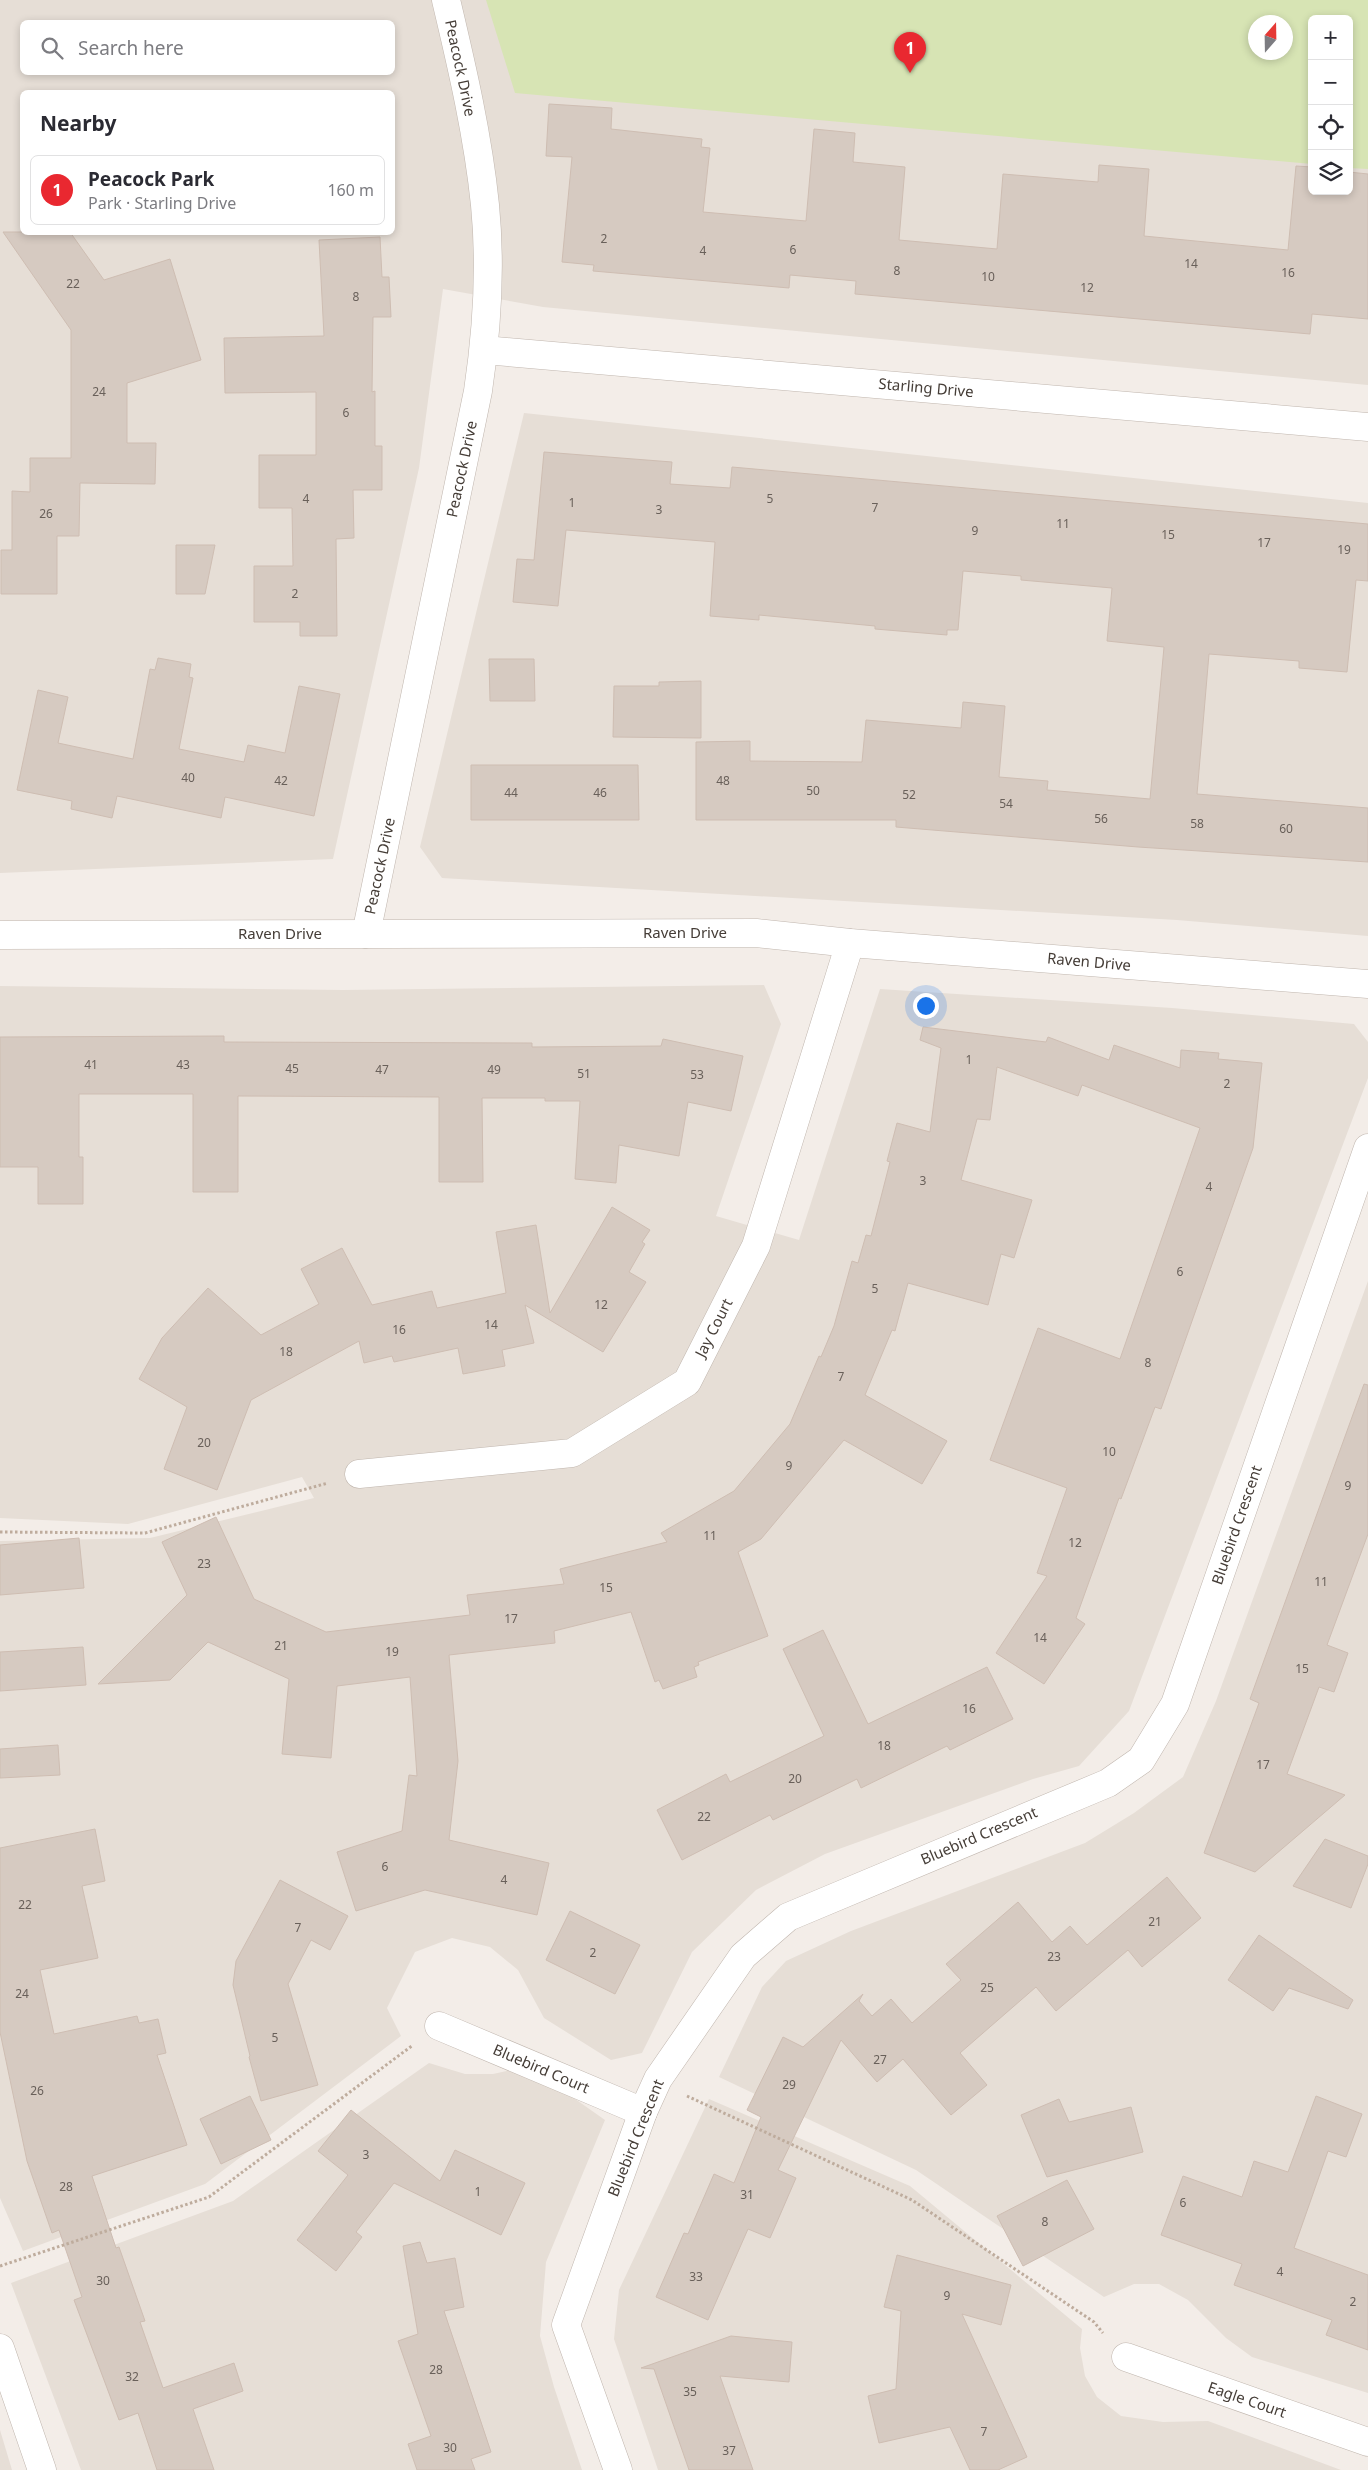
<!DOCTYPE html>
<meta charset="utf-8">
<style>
:root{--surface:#fff;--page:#f2f2f3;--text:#2b2b33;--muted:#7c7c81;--line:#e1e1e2;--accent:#e92830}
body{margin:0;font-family:"Noto Sans",sans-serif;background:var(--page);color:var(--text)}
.controls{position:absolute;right:15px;top:15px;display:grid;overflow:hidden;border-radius:8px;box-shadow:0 2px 8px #0003}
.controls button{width:45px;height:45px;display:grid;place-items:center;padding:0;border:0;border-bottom:1px solid var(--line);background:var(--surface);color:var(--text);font:25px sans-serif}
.compass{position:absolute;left:1248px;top:15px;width:45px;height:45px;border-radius:50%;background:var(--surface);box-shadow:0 2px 8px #0003;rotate:20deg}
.you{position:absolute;left:925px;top:1005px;width:18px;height:18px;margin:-12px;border:4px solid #fff;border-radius:50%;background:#1a73e8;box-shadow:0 0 0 8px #1a73e833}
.badge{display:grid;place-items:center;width:32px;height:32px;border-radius:50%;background:var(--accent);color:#fff;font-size:16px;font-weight:700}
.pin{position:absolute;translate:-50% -41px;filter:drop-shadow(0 1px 2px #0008)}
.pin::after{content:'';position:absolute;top:26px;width:18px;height:15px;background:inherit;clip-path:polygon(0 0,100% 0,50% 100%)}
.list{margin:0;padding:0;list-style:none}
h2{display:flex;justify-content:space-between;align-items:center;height:65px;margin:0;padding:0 20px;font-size:21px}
h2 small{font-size:16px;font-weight:400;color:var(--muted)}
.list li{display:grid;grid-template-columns:32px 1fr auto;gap:15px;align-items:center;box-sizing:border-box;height:70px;margin:0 10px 10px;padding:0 10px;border:1px solid var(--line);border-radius:8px}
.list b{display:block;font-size:19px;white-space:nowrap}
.list p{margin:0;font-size:16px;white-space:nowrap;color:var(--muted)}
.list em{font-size:16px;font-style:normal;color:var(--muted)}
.icon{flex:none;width:28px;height:28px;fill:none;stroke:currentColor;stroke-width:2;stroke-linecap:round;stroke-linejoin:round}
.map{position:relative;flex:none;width:1368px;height:2470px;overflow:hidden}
.search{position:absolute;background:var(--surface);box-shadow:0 2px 8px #0003;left:20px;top:20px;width:375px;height:55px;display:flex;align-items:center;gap:12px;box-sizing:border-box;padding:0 18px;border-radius:8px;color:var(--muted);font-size:19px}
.panel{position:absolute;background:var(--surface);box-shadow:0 2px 8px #0003;left:20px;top:90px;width:375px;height:145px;border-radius:8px}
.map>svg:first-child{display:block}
</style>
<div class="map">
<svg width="1368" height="2470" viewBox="0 0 1368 2470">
<rect width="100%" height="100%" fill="#f3ede8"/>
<g fill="#e6ded6" fill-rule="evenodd">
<path d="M0,0H1368V385L543,307L443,289L419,468L333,859L0,873ZM1312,19H1349V191H1312ZM22,22H392V72H22ZM1256,22H1286V52H1256ZM22,92H392V232H22Z"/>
<path d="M524,413L1368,503V936L1177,920L442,878L420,847Z"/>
<path d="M764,985L781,1024L716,1216L799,1240L880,989L1172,1008L1354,1024L1368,1042V1078L1129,1711L1079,1766L1033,1779L825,1854L756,1890L692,1952L642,2053L611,2060L544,2018L518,1970L490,1947L452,1938L415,1952L387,2008L401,2036L205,2184L23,2251L0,2198V1541L150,1538L314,1498L302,1477L128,1524L0,1518V986L343,990Z"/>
<path d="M1368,1281V2393L1252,2357L1226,2338L1188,2300L1159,2284H1134L1104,2297L916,2170L719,2077L762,1987L786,1961L851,1931L1085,1843L1134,1813L1183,1777L1216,1701Z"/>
<path d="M429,2063L465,2074H493L515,2069L558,2087L605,2120L546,2262L540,2336L554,2387L582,2470H81L11,2283L233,2201Z"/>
<path d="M709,2099L910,2186L1082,2329L1080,2348L1085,2376L1097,2397L1121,2416L1163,2422L1208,2421L1341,2470H658L614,2339L619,2290Z"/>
<path d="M0,2430L12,2470H0Z"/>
</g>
<path fill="#d7e4b4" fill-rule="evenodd" d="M486,0H1368V169L1349,168V19H1312V164L515,93ZM1256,22H1286V52H1256Z"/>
<g fill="#d6cac1" stroke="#cebdb2">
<path d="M549,104L612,108L611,129L702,139L701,147L710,148L703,212L806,221L814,129L855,133L853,162L905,167L899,240L997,249L1003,174L1098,182L1099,165L1149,169L1144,236L1288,250L1296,166L1312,167V191H1349V172L1368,174V319L1312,314L1310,334L855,294L856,281L790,275L789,288L593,271L594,265L562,262L572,157L546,156Z"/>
<path d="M3,232H70L104,280L170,259L201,360L127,383V443H156L155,484L80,483L79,536H57V594H1V550H12V491L30,492V458H71V330Z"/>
<path d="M380,237L382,277H389L391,317H373L372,392L375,391V446H382V490H353L354,538L336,539L337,636H300V622H254V566H293L292,508H259V455H316V392L225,393L224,338L324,336L319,240Z"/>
<path d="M544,452L672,462L670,484L730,488L732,467L1368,524V581L1356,580L1347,672L1299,668V661L1209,654L1197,794L1368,808V862L1138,847L896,827V820H696V742L750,741V761L862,762L866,720L961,728L963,702L1005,706L999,777L1048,781L1047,790L1150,799L1164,647L1107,641L1112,588L1021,580V576L963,571L958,630H947V635L875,629V626L759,615V620L710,616L715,542L566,530L558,606L513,602L517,559L534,560Z"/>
<path d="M176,545H215L205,594H176Z"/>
<path d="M158,658L191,664L189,677L193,678L179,749L244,762L248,745L285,753L299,686L340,694L314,816L225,797L221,818L117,796L112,818L71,809L72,801L17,790L38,690L68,697L58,743L133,759L150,669L155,670Z"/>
<path d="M489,659H534L535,701H490Z"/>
<path d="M701,681V738L613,737L614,686H659V682Z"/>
<path d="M471,765H638L639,820H471Z"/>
<path d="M923,1027L1046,1042L1048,1037L1109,1060L1114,1045L1180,1068L1181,1050L1219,1053L1218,1059L1262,1063L1253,1148L1161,1409L1155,1407L1121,1499L1119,1498L1076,1618L1085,1624L1044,1684L996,1653L1047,1576L1037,1573L1067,1488L990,1460L1038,1328L1120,1359L1200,1128L1082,1085L1078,1096L997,1067L990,1120L977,1119L961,1180L1032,1200L1014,1258L1001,1254L988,1305L908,1283L895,1331L892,1330L865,1395L947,1441L922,1484L844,1440L761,1539L738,1552L768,1636L698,1662L699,1665L694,1667L697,1677L663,1689L659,1680L655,1682L631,1612L554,1631L555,1643L449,1655L458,1761L449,1840L549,1863L537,1915L425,1890L356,1911L337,1852L402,1831L409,1775L417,1776L410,1677L337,1686L331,1758L282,1754L289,1679L208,1642L170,1680L98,1684L187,1595L162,1542L216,1517L254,1599L326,1632L470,1615L467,1595L564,1584L560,1569L667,1542L661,1533L734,1491L790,1424L819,1356L821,1357L834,1326L852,1261L858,1263L866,1235L871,1236L890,1162L887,1161L897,1123L930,1132L941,1048L920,1040Z"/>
<path d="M224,1036V1042L532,1043V1047L661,1046L663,1039L743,1056L731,1111L688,1102L679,1156L619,1145L616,1183L575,1179L580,1101H545V1098H482L483,1182H439V1097L238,1096V1192H193V1094H79V1157H83V1204H38V1167H0V1037Z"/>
<path d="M612,1207L650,1230L642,1242L645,1244L629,1272L646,1282L603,1352L525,1305L534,1343L502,1350L505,1366L463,1374L458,1348L394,1362L392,1356L364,1363L359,1341L251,1400L217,1490L164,1469L187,1407L139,1379L162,1338L208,1288L261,1335L319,1304L301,1269L342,1248L372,1305L432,1291L437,1308L506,1293L496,1232L536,1225L550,1313Z"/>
<path d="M1364,1384L1368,1385V1534L1327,1645L1348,1653L1334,1692L1319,1687L1287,1774L1345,1795L1255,1872L1204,1853L1259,1703L1250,1699Z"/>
<path d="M79,1538L84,1588L0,1595V1545Z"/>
<path d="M823,1630L868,1724L987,1667L1013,1719L950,1750L947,1746L861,1788L857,1779L773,1820L770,1815L682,1860L657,1810L726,1774L730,1782L824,1736L783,1649Z"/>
<path d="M83,1647L86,1685L0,1691V1652Z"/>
<path d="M58,1745L60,1775L0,1778V1749Z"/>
<path d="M95,1829L105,1881L82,1886L98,1958L40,1970L54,2034L137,2016L139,2023L158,2019L166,2053L157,2055L187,2145L92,2176L116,2248L119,2247L145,2321L140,2322L163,2388L234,2363L243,2391L193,2409L214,2470H157L138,2413L119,2420L74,2300L82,2297L59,2230L52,2233L27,2161L0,2032V1848Z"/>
<path d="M1325,1839L1368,1856V1864L1351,1908L1293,1886Z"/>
<path d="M1167,1877L1201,1918L1142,1967L1128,1950L1056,2011L1036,1987L960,2053L987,2085L951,2115L903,2059L877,2082L841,2040L778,2170L796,2178L770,2238L748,2229L708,2320L656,2297L684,2233L688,2234L714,2174L734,2183L761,2117L747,2110L783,2037L803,2047L863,1994L859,2001L872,2016L891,1999L912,2023L961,1980L946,1964L1018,1902L1052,1942L1070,1926L1087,1945Z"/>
<path d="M280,1880L348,1916L330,1950L311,1940L288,1984L318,2085L261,2101L249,2057L250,2056L233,1985L236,1961Z"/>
<path d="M570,1911L640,1945L615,1994L546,1960Z"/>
<path d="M1259,1935L1353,2000L1348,2009L1289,1988L1273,2011L1228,1980Z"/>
<path d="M250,2096L271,2140L221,2164L200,2119Z"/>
<path d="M1316,2096L1362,2114L1346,2157L1328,2151L1294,2248L1368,2275V2350L1326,2335L1332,2320L1234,2285L1242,2264L1161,2235L1183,2176L1242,2197L1254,2161L1288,2172Z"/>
<path d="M1059,2099L1069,2122L1131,2107L1143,2152L1047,2177L1021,2115Z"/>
<path d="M351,2110L440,2181L455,2150L525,2183L501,2235L394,2183L356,2232L362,2237L336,2271L297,2240L348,2175L318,2151Z"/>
<path d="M1067,2180L1094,2229L1023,2266L997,2216Z"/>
<path d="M420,2242L427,2263L455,2258L464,2307L444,2311L491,2452L471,2459L475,2470H417L408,2444L431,2436L398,2341L418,2334L403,2246Z"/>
<path d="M897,2255L1011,2285L1001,2325L962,2314L1027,2457L998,2470H970L950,2427L879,2443L868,2396L896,2389L901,2311L884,2307Z"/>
<path d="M731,2336L792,2342L789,2382L720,2376L753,2470H689L654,2369L641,2368Z"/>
</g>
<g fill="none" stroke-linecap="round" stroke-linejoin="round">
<defs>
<g id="street">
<path d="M484,350L1368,427"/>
<path d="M366,934L478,391C487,330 491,266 485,205C478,136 462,67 446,0"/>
<path d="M0,935L756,933L850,943L1368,984"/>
<path d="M359,1474L572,1453L687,1382L756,1246L850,943"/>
<path d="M439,2026L643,2112"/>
<path d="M0,2348L42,2470"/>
<path d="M1126,2357L1368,2442"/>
<path d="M618,2470L566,2325L643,2112L658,2079L743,1956L788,1917L1108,1783L1141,1760L1175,1704L1368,1148"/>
</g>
</defs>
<use href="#street" stroke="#c0b6ae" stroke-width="29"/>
<g stroke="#beac9d" stroke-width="3" stroke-dasharray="2.5 2.5" stroke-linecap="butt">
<path d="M0,1532L145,1533L328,1483"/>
<path d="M687,2096L912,2200L1094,2322L1103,2333"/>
<path d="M0,2266L209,2197L413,2045"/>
</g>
<use href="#street" stroke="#fff" stroke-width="28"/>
</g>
<g text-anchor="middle" stroke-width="4.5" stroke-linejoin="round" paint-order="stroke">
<g font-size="12" fill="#69605a">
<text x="604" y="243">2</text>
<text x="793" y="254">6</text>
<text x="703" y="255">4</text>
<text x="1191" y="268">14</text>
<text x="897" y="275">8</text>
<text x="1288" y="277">16</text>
<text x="988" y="281">10</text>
<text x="73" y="288">22</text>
<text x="1087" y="292">12</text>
<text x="356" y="301">8</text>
<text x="99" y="396">24</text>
<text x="346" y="417">6</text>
<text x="306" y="503">4</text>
<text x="770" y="503">5</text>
<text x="572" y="507">1</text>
<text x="875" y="512">7</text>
<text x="659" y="514">3</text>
<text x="46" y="518">26</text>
<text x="1063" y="528">11</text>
<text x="975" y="535">9</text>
<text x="1168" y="539">15</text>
<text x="1264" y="547">17</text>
<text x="1344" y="554">19</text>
<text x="295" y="598">2</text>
<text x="188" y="782">40</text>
<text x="281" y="785">42</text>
<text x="723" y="785">48</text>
<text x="813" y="795">50</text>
<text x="511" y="797">44</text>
<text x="600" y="797">46</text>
<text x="909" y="799">52</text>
<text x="1006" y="808">54</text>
<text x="1101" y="823">56</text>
<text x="1197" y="828">58</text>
<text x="1286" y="833">60</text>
<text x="969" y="1064">1</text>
<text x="91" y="1069">41</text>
<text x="183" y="1069">43</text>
<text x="292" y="1073">45</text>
<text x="382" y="1074">47</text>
<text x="494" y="1074">49</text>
<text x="584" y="1078">51</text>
<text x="697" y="1079">53</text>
<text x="1227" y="1088">2</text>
<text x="923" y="1185">3</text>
<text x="1209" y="1191">4</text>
<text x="1180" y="1276">6</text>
<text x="875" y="1293">5</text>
<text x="601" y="1309">12</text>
<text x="491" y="1329">14</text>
<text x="399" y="1334">16</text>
<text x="286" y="1356">18</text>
<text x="1148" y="1367">8</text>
<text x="841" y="1381">7</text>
<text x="204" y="1447">20</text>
<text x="1109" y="1456">10</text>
<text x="789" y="1470">9</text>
<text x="1348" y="1490">9</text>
<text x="710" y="1540">11</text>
<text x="1075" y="1547">12</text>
<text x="204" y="1568">23</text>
<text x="1321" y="1586">11</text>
<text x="606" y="1592">15</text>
<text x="511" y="1623">17</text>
<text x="1040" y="1642">14</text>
<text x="281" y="1650">21</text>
<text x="392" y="1656">19</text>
<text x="1302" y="1673">15</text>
<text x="969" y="1713">16</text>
<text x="884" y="1750">18</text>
<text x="1263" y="1769">17</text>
<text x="795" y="1783">20</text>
<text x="704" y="1821">22</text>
<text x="385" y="1871">6</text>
<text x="504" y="1884">4</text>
<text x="25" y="1909">22</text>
<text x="1155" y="1926">21</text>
<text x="298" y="1932">7</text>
<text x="593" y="1957">2</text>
<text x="1054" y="1961">23</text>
<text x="987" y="1992">25</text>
<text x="22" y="1998">24</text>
<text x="275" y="2042">5</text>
<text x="880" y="2064">27</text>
<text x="789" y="2089">29</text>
<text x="37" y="2095">26</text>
<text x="366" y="2159">3</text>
<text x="66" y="2191">28</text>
<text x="478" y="2196">1</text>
<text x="747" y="2199">31</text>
<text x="1183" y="2207">6</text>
<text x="1045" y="2226">8</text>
<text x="1280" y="2276">4</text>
<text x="696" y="2281">33</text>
<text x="103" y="2285">30</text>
<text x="947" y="2300">9</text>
<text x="1353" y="2306">2</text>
<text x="436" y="2374">28</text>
<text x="132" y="2381">32</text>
<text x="690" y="2396">35</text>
<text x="984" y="2436">7</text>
<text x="450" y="2452">30</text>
<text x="729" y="2455">37</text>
</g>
<g font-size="15" fill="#453d37" stroke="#fff">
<text transform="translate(460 68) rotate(78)" y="5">Peacock Drive</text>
<text transform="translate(926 388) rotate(5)" y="5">Starling Drive</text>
<text transform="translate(462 469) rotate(-78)" y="5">Peacock Drive</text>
<text transform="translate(380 866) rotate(-78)" y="5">Peacock Drive</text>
<text x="685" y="938">Raven Drive</text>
<text x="280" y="939">Raven Drive</text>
<text transform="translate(1089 962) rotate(5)" y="5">Raven Drive</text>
<text transform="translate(714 1328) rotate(-63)" y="5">Jay Court</text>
<text transform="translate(1237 1525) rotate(-71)" y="5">Bluebird Crescent</text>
<text transform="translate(979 1836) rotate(-23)" y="5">Bluebird Crescent</text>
<text transform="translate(541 2069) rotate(23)" y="5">Bluebird Court</text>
<text transform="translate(636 2138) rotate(-68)" y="5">Bluebird Crescent</text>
<text transform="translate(1247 2400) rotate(19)" y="5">Eagle Court</text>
</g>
</g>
</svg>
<div class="controls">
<button>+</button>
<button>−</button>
<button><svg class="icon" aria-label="locate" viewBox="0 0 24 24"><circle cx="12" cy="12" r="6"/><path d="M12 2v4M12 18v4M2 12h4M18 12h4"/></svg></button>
<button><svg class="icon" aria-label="layers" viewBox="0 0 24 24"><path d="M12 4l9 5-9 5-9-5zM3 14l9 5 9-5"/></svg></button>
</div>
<svg class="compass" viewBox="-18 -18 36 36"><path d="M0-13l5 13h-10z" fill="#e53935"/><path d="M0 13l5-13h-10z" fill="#7c7c81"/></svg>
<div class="you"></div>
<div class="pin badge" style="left:910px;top:73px">1</div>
<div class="search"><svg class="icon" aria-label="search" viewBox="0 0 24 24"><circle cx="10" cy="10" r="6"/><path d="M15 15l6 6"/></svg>Search here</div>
<section class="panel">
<h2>Nearby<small></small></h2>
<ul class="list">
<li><span class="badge">1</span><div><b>Peacock Park</b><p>Park · Starling Drive</p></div><em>160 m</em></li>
</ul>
</section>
</div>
